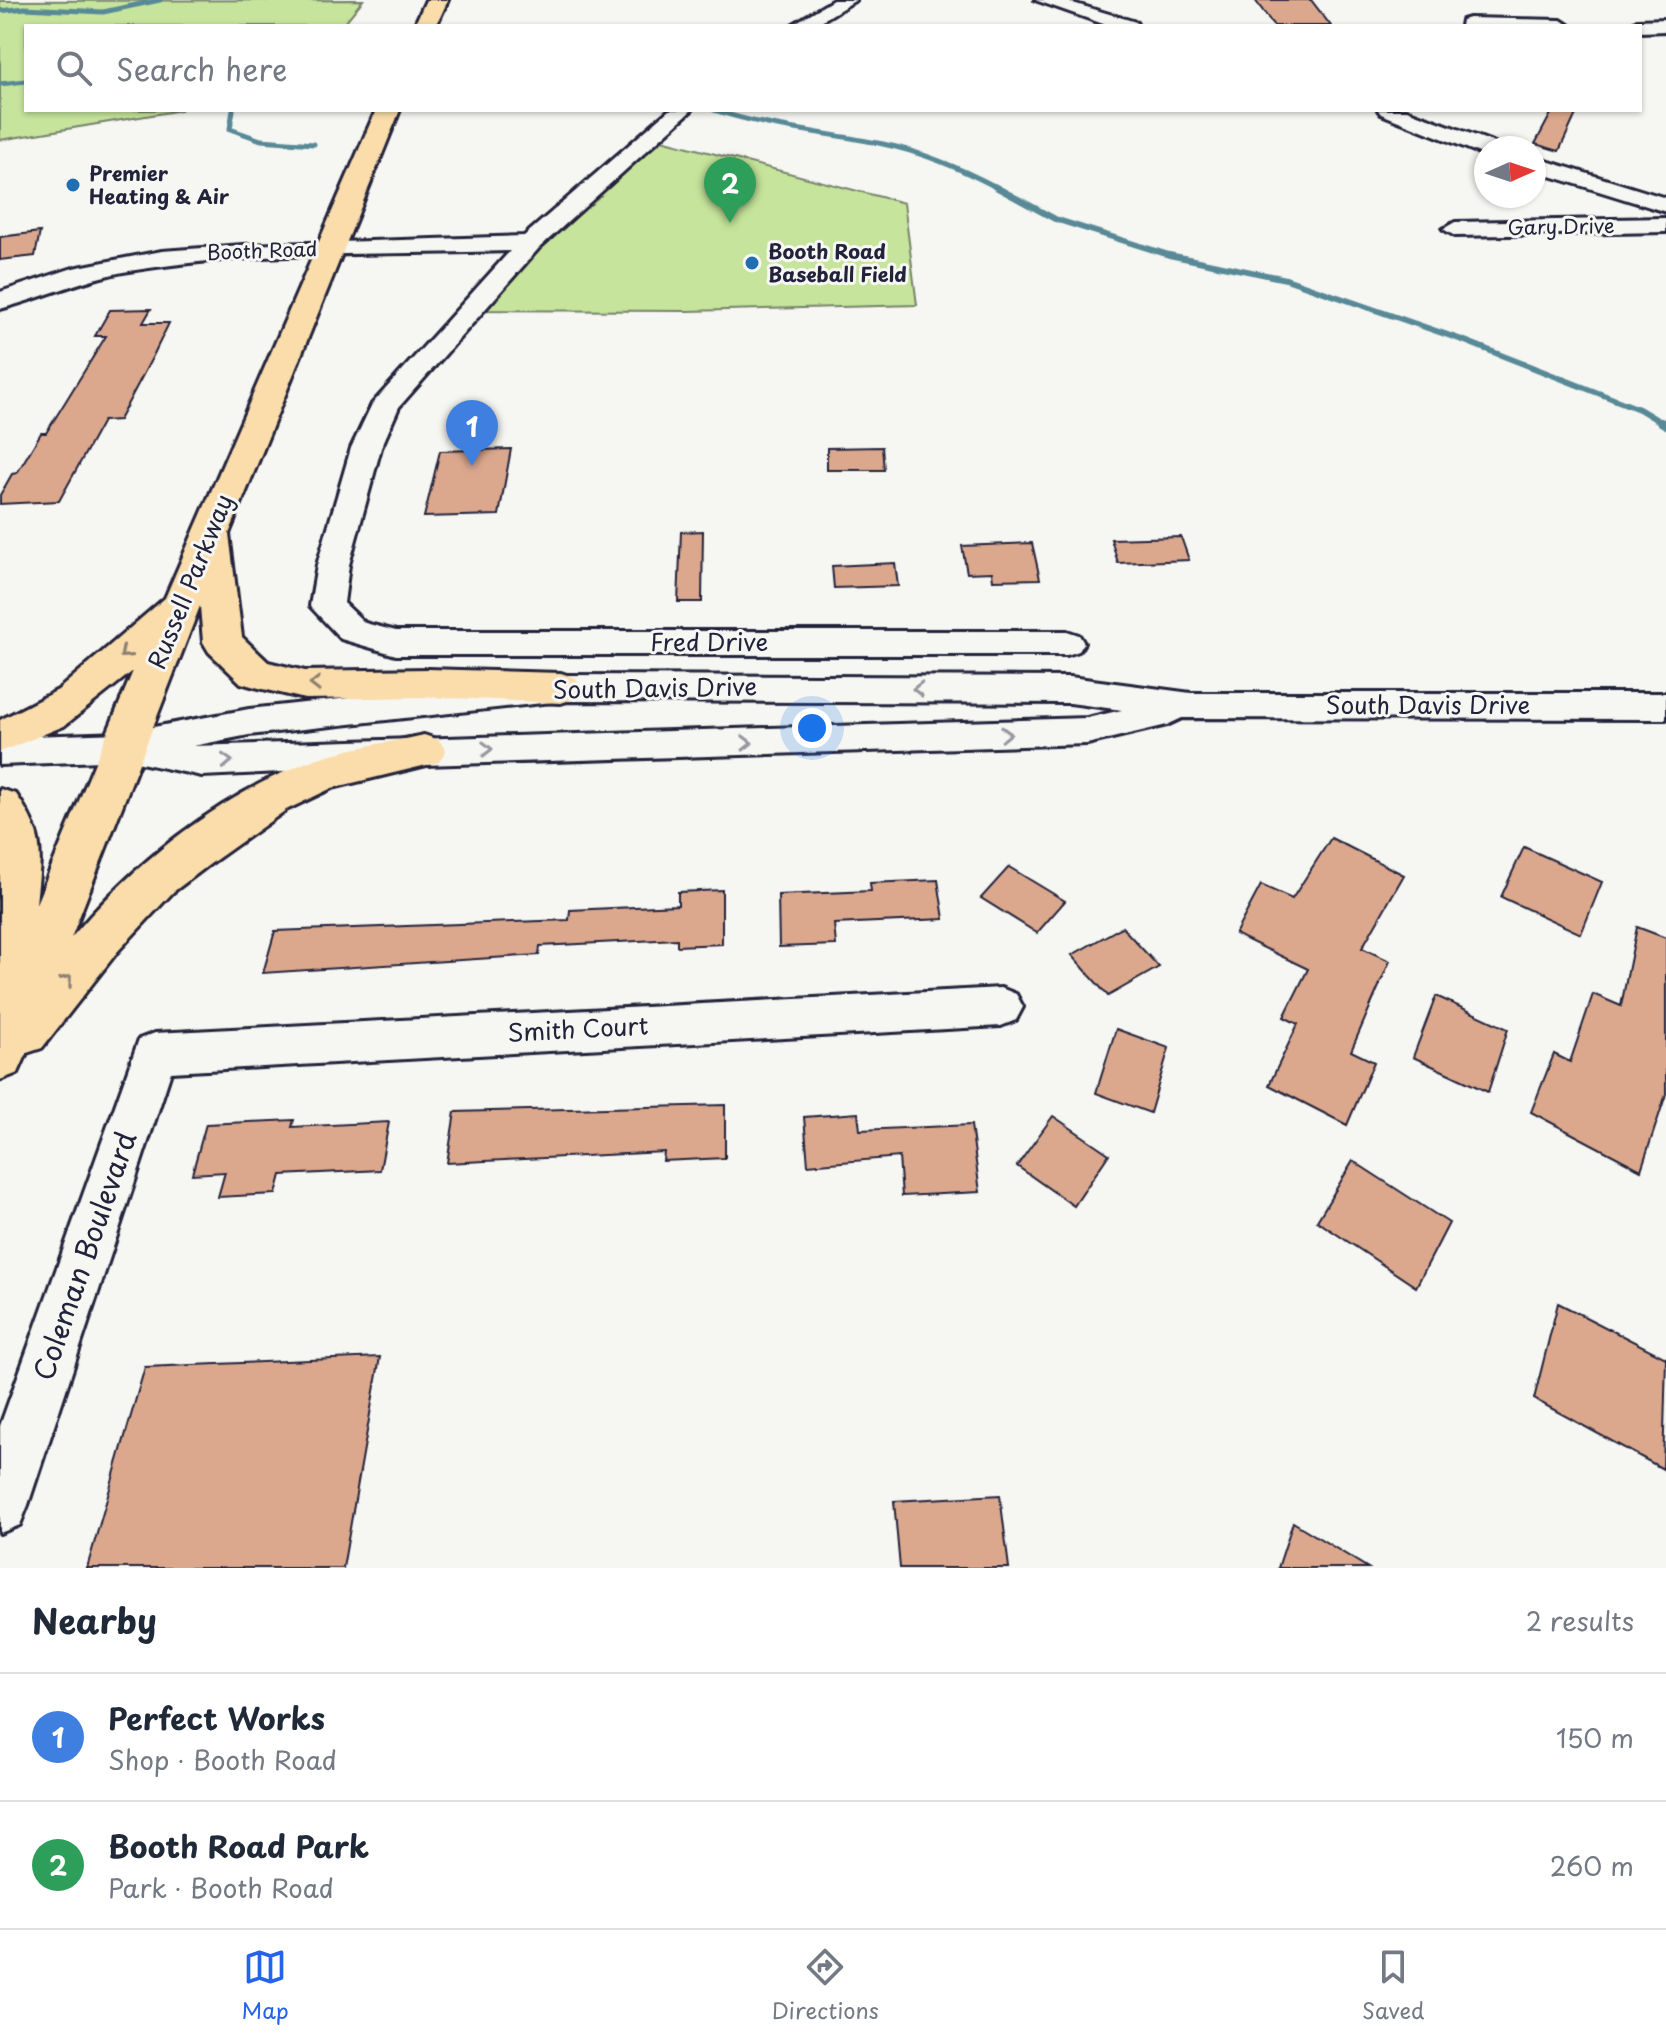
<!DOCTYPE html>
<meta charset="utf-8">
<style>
:root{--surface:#fff;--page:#f2f2f3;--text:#1f2937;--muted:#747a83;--line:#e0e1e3;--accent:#2563eb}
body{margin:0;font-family:"Playpen Sans",sans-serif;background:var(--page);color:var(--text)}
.compass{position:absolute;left:1474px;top:136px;width:72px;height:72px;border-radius:50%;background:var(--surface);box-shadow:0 2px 6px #0004;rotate:87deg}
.you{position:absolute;left:812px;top:728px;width:28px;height:28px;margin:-20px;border:6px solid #fff;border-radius:50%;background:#1a73e8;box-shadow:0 0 0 12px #1a73e833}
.badge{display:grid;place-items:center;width:52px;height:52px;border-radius:50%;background:var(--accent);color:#fff;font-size:26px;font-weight:700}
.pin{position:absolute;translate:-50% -66px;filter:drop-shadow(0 2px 4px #0008)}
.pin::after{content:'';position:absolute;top:42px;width:28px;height:24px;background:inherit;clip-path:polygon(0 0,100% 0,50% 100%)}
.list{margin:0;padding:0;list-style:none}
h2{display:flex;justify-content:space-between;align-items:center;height:104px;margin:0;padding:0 32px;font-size:34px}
h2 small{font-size:26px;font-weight:400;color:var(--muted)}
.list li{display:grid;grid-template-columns:52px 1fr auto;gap:24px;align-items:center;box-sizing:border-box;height:128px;padding:0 32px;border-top:2px solid var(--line)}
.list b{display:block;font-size:30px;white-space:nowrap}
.list p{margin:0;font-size:26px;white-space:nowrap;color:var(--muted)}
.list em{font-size:26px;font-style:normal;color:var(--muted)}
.icon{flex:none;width:44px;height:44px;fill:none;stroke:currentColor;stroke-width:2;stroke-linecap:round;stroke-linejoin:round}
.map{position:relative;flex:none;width:1666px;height:1568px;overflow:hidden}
.search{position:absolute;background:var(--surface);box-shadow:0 2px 6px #0004;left:24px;right:24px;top:24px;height:88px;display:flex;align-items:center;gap:20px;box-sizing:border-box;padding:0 28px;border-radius:0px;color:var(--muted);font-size:30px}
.sheet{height:360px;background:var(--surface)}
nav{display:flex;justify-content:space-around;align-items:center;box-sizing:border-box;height:112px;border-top:2px solid var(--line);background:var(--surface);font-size:22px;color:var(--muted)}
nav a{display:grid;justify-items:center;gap:4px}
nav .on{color:var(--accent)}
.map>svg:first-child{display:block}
</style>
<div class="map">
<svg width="1666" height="1568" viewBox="0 0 1666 1568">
<rect width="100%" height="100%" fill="#f6f6f2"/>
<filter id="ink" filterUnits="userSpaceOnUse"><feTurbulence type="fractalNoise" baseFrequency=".0125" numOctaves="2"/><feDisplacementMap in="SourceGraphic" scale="16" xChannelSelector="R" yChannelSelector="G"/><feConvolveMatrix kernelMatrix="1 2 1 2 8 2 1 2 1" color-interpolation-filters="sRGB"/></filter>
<g filter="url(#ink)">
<g fill="#c6e49b" stroke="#74836b" stroke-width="2">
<path d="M363,0L342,26H26V110H182L0,140V1Z"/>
<path d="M650,137L904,203L917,305L688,311L470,310Z"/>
</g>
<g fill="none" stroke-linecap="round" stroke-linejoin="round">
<g stroke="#588997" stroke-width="5">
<path d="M0,11L25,8L103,12L160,0"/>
<path d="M0,84L26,81"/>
<path d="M233,110L230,129L261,140L314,144"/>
<path d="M714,110C771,129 825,132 883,144C922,152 962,169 998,188"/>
</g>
<path stroke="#588997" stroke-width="6" d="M994,186L1055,219L1169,255L1286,279L1465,341L1639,409L1664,424"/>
<path stroke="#588997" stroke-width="8" d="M1661,422L1666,425"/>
</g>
<g fill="#dba88e" stroke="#22223b" stroke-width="2">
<path d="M1255,0H1311L1331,26H1274Z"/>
<path d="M1553,110H1578L1559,151L1535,144Z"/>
<path d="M40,232L35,256L0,260V237Z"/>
<path d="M151,309L143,323H169L153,356L119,420L103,421L59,501L0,504V495L12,474L17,473L41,433H46L106,336H95L110,310Z"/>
<path d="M882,447L884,470H827V448Z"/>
<path d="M511,449L499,515L424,517L440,451Z"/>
<path d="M703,531L702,602H678L681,532Z"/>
<path d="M1181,537L1189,560L1118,563L1111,539Z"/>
<path d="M1032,543L1040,579L993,580L992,572L967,573L962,546Z"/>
<path d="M895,563L898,586L834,588L832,566Z"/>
<path d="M1331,838L1404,875L1362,948L1390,961L1351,1051L1374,1062L1347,1125L1269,1085L1298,1024L1284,1017L1308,969L1235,934L1261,885L1292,899Z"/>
<path d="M1524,847L1602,882L1581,934L1501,897Z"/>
<path d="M1009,867L1065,901L1037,933L981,898Z"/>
<path d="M938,880L944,919L834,924L836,945L779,947L778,895L871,891L870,883Z"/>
<path d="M722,890V944L677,946V939L540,946L539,955L263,973L275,931L569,920L570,910L678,905V892Z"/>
<path d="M1122,927L1159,967L1108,996L1072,955Z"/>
<path d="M1637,927L1666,938V1094L1641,1170L1531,1112L1554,1054L1570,1062L1593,994L1621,1006Z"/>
<path d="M1436,996L1508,1029L1488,1092L1413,1057Z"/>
<path d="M1116,1029L1169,1048L1150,1113L1096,1093Z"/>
<path d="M725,1105V1158L663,1161L664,1152L447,1163L455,1112Z"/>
<path d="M858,1113L860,1130L971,1125L980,1192L902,1196L899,1157L808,1165L804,1117Z"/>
<path d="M1053,1116L1109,1154L1074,1206L1017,1166Z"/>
<path d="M294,1120L292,1127L389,1122L380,1170L281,1175L276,1194L218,1197L225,1172L192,1174L206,1124Z"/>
<path d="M1353,1161L1449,1223L1416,1287L1317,1221Z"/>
<path d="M1558,1303L1666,1358L1663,1469L1534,1399Z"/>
<path d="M380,1357L343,1568H87L145,1367Z"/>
<path d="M1000,1495L1009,1568H900L894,1501Z"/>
<path d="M1293,1522L1368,1568H1278Z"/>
</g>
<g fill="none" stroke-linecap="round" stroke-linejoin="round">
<defs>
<g id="minor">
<path d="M833,0H856L813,26H790Z"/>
<path d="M1035,0H1063L1136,22L1138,26H1109Z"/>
<path d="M1469,18L1561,20L1570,26H1461L1462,20Z"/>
<path d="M1666,19V31L1640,32V26H1628L1637,20Z"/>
<path d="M669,110H692L539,248L399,407L381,448L349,565L344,603L365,623L396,631H1067L1079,635L1084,643L1079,651L1067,655H396L341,639L310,606L317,565L351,448L372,404L510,251C382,255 250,250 123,272C80,280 42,298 0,309V292L73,268L162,251L243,245L524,236Z"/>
<path d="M1378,110H1407L1495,143L1498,148H1486V154L1479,153L1381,114Z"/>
<path d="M1534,157L1666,198V212L1534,171Z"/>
<path d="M1666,218V232L1455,236L1443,229L1455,222Z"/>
<path d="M561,675L1070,677L1191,693H1666V719L1182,718L1167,725L1087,744L424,765L202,776L127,760L0,765V737L122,733L249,709ZM561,701L1070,703L1122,710L1087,718L193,746L249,735Z"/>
<path d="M1001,988L1016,994L1023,1007L1016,1020L1001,1026L171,1072L28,1505L20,1525L0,1533V1426L139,1039L155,1033Z"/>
</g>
<g id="major">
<path d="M426,0H448L436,26H414Z"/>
<path d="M376,110H400L229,534L242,637L268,662L305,671L428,669L561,673L576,678L582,688L576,698L561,703L428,697L305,699L255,687L241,683L209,652L203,642L200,606L71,938C133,864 215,799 305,763C342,748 385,744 424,735L439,740L446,751L439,762L332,788L286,810L210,864L173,892L118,951L42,1048L27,1053L18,1073L0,1080V789L16,794C46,838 41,853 36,904L133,671L64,726L0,752V720L58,690L165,598Z"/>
</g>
</defs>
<use href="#minor" stroke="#22223b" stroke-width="6"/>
<use href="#major" stroke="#22223b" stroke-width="6"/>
<use href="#minor" fill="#f6f6f2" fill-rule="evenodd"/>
<use href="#major" fill="#faddab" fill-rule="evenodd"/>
</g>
<defs><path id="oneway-chevron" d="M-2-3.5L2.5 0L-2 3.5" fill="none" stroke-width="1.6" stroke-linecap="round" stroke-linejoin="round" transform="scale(2)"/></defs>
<g stroke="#8e8073">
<use href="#oneway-chevron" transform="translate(125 653) rotate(139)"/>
<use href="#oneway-chevron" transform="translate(315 684) rotate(-180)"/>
<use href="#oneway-chevron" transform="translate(67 980) rotate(-51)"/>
</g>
<g stroke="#9797a0">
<use href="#oneway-chevron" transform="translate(918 689) rotate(-180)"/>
<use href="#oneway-chevron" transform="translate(1006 734) rotate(-2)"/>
<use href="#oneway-chevron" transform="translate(747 743) rotate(-1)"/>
<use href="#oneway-chevron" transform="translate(487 749) rotate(-1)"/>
<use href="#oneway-chevron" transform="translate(227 761) rotate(-3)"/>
</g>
</g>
<g fill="#1f6fb2" stroke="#f6f6f2" stroke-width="3">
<circle cx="73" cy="185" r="8"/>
<circle cx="752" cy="263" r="8"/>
</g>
<g text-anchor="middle" stroke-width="6" stroke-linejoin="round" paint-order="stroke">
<g font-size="20" font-weight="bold" fill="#22223b" stroke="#f6f6f2" text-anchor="start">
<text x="89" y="181">Premier<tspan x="89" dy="23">Heating &amp; Air</tspan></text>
<text x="768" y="259">Booth Road<tspan x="768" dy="23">Baseball Field</tspan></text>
</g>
<g font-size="20" fill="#22223b" stroke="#f6f6f2">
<text transform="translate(1561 227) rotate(-1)" y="7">Gary Drive</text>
<text transform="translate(262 251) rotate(-2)" y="7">Booth Road</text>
</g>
<g font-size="24" fill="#22223b" stroke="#f6f6f2">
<text transform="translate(191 582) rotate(-68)" y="8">Russell Parkway</text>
<text x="709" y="651">Fred Drive</text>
<text transform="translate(655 689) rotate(-1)" y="8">South Davis Drive</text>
<text x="1428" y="714">South Davis Drive</text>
<text transform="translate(578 1030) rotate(-3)" y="8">Smith Court</text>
</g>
<g font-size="28" fill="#22223b" stroke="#f6f6f2">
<text transform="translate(85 1256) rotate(-71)" y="10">Coleman Boulevard</text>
</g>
</g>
</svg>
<svg class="compass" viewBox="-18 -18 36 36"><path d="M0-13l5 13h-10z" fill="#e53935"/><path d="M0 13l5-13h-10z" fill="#747a83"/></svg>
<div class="you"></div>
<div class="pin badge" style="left:472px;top:466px;background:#3f7fe0">1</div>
<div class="pin badge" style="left:730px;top:223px;background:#2e9e5b">2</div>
<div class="search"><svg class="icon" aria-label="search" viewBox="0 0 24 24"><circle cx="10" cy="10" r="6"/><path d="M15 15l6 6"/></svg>Search here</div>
</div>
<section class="sheet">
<h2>Nearby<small>2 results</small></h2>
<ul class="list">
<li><span class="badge" style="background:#3f7fe0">1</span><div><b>Perfect Works</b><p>Shop · Booth Road</p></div><em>150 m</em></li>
<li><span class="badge" style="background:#2e9e5b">2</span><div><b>Booth Road Park</b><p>Park · Booth Road</p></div><em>260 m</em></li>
</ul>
</section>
<nav>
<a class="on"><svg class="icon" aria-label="map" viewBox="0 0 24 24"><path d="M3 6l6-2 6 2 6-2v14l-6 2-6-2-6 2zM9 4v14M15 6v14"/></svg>Map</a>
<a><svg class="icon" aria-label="directions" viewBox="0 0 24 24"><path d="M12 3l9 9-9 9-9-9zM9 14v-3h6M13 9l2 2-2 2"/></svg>Directions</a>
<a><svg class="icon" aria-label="saved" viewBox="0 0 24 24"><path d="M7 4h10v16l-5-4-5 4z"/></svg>Saved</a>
</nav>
